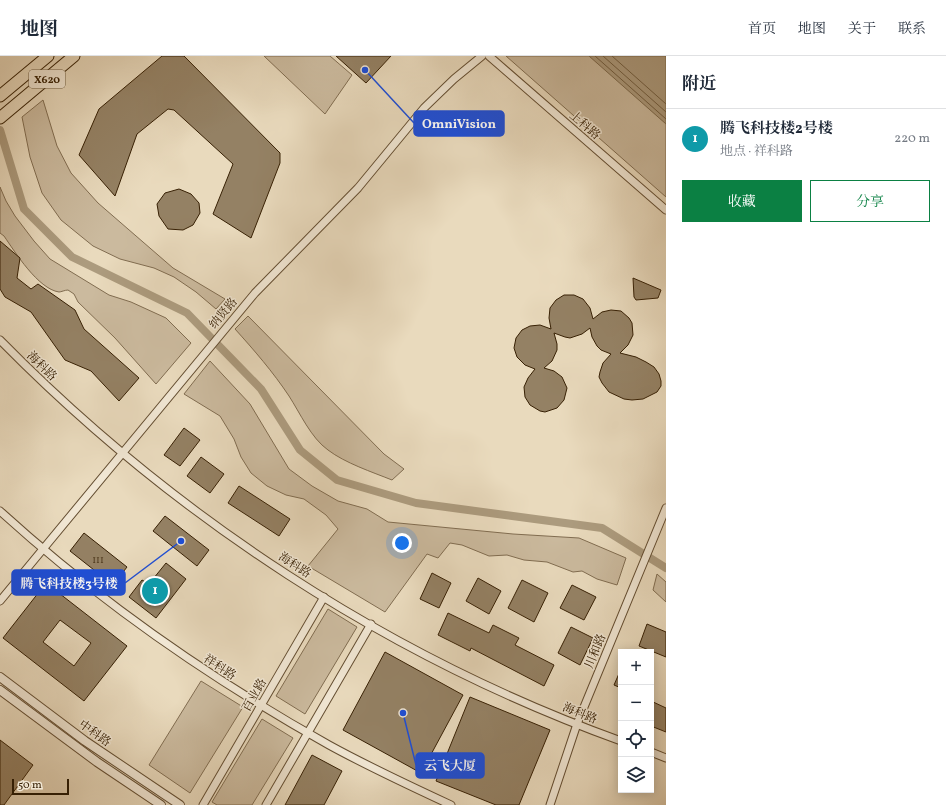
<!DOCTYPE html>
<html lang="zh">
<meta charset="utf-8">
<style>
:root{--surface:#fff;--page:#f6f6f7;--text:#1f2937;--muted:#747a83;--line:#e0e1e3;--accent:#0b8043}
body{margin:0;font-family:Vollkorn,"Noto Serif SC",serif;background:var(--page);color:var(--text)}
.controls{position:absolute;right:12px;bottom:12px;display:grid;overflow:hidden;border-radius:0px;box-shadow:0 2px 10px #0003}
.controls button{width:36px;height:36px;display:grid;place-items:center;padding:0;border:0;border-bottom:1px solid var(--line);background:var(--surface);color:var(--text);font:20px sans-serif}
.scale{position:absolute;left:12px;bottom:10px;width:57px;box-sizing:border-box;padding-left:4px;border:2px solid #372004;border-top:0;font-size:11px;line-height:14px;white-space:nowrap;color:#372004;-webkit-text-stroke:3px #f1e7d4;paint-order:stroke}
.you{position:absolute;left:402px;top:487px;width:14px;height:14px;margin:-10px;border:3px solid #fff;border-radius:50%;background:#1a73e8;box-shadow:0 0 0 6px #1a73e833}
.badge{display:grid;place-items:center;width:26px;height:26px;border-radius:50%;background:var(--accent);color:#fff;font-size:13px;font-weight:700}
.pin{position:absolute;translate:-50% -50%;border:2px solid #fff;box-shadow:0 1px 4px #0006}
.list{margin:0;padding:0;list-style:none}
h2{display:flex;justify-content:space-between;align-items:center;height:52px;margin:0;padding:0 16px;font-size:17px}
h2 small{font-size:13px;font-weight:400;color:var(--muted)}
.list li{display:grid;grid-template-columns:26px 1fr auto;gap:12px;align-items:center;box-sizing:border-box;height:60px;padding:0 16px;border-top:1px solid var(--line)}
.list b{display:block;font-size:15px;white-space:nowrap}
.list p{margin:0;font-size:13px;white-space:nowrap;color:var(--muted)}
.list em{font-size:13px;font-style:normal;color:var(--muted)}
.actions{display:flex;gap:8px;padding:12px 16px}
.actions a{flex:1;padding:9px 0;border:1px solid var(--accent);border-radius:0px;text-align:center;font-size:14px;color:var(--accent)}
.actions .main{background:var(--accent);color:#fff}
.icon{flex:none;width:22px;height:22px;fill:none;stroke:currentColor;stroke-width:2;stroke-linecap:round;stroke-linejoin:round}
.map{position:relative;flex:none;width:666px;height:749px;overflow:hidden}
header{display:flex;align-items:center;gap:24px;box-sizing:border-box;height:56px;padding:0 20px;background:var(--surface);border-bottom:1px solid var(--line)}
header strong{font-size:19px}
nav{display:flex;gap:22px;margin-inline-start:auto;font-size:14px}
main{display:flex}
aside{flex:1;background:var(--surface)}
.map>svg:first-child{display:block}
</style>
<header>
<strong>地图</strong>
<nav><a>首页</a><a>地图</a><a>关于</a><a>联系</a></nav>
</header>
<main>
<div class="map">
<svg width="666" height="749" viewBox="0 0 666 749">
<rect width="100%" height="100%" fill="#e9dabd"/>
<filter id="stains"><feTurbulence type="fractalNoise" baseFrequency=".005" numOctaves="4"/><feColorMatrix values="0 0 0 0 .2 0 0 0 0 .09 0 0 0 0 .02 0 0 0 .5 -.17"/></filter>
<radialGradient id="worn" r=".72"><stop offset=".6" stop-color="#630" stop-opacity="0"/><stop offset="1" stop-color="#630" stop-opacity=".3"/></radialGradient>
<g fill="#cbba9e" stroke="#816d51">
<path d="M264,0H330L352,19L325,58Z"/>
<path d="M506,0H591L666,67V141Z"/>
<path d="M43,44L57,90L71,117L98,147L173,212L225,243L216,253L196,236L174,221L154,212L120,203L93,190L61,164L42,137L30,101L22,61Z"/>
<path d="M0,131L6,145L15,160L34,185L50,203L109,239L131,246L166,262L191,287L156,328L115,282L78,246L74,238L68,234C65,234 61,236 59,236C38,233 15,196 4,180L0,177Z"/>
<path d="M248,260L384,398L404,413L392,424C372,416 345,407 328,394C311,382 300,357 289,340C273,316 254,294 235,273Z"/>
<path d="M210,305L250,348L289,413L312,430L338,445L367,453L388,466L513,478L579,482L626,502L617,529L597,523L582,515L573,516L547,506L524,504L507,499L489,500L462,489L450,487L438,502L427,498L385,556L308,510L338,473L326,459L304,443L286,439L267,430L251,417L241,401L234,383L220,360L184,338Z"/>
<path d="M657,518L666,526V546L653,534Z"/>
<path d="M328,553L357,571L305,658L276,640Z"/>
<path d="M201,625L243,651L190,737L149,709Z"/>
<path d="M262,663L293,682L252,749H217L212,746Z"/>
</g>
<path fill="#ac9b7e" stroke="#7d6a4d" d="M589,0H666V68Z"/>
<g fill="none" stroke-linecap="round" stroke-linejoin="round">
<g stroke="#725e41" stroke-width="1">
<path d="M595,0L666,63"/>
<path d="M603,0L666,56"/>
<path d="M612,0L666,48"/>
</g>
<path stroke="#ac9b7e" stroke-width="8" d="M0,74L24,153L72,201L187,257L261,333L300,394L337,424L416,447L602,472L666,512"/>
</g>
<g fill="#948164" stroke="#372004" fill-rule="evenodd">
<path d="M162,0H184L280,97V107L251,182L213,158L233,108L174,54L168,53L137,78L115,140L79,99L99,53Z"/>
<path d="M336,0H391L366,27Z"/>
<path d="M179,133L191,138L199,147L200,157L193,169L183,174L168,173L159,160L157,148L165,137Z"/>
<path d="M0,185L20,202L17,222L31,233L38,228L75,254L84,273L139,322L119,345L91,315L65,304L31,256L5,241L0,233Z"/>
<path d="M633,222L661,234L658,242L636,244L634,241Z"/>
<path d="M564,239H574L583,243L590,252L593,263L602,256L611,254L621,255L629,262L632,267L633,279L628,289L620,297L636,301L646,306L654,311L659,318L661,325V330L657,336L643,343L632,344L624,343L609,336L602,327L599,321L600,316L603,307L611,298L601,294L597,290L592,281L590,272L582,278L570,282L565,281L554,277L557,288V294L552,305L544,312L554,315L562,321L567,332L564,344L557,352L545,356L540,355L530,349L525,341L524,331L528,322L535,313L525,309L517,301L514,292L516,282L522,274L530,270L540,269L551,273L549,262L550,252L556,244Z"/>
<path d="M184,372L200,384L180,410L164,399Z"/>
<path d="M201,401L224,418L210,437L187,420Z"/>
<path d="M239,430L290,463L279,480L228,447Z"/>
<path d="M165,460L209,494L197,510L153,475Z"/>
<path d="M84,477L127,511L113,529L70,495Z"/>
<path d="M166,507L186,523L156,562L129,541L142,524L149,528Z"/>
<path d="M432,517L451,527L439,552L420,543Z"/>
<path d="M478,522L501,535L489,558L466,545Z"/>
<path d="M522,524L548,537L534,566L508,552Z"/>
<path d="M46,527L127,590L84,645L3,582ZM60,564L91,587L74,610L43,586Z"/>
<path d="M572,529L596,541L584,564L560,552Z"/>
<path d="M448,557L489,577L493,569L519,582L515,589L554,609L544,630L471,592L470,595L438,579Z"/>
<path d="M647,568L666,576V601L639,590Z"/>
<path d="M571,571L593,582L580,609L558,597Z"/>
<path d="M385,596L463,639L421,717L343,674Z"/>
<path d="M621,613V632L614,629Z"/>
<path d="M470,641L550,674L519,749H496L436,725Z"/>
<path d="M651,645L666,652V676L651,670Z"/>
<path d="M0,684L33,709L4,749H0Z"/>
<path d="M312,699L342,715L324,749H285Z"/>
</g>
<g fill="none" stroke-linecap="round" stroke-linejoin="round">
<defs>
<g id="minor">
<path d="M489,0L666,154"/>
<path d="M0,284C173,460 388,601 621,685"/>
<path d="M0,455C100,546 211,623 329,689C369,711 410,730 451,749"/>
<path d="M0,545L255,237L358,132L424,52L454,23L482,0"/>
<path d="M651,696L666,702"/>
<path d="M203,749L324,541"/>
<path d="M266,749L371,568"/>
<path d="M550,749L577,668L666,452"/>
</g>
<g id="tertiary">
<path d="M0,621L85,685L180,749"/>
<path d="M0,634L97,706L161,749"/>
</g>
<g id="primary">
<path d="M0,40L48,0"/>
<path d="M0,62L74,0"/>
</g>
</defs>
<use href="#minor" stroke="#644e32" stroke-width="9"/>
<use href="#tertiary" stroke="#644e32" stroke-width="10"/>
<use href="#primary" stroke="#372004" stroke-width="13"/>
<use href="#minor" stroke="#f1e7d4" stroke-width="7"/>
<use href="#tertiary" stroke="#f1e7d4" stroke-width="8"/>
<use href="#primary" stroke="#e9dabd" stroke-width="11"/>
</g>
<g text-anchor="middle" stroke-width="3" stroke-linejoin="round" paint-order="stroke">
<g font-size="10" fill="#4e381c">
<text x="98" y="507">111</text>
</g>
<rect fill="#f1e7d4" stroke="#6f5c42" stroke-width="1" x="29" y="14" width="36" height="18" rx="3"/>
<g font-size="11" font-weight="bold" fill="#372004">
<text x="47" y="27">X620</text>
</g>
<g font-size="12" fill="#372004" stroke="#f1e7d4">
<text transform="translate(585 69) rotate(41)" y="4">上科路</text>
<text transform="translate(223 257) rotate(-50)" y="4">纳贤路</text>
<text transform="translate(42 310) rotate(44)" y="4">海科路</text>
<text transform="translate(295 509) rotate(33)" y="4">海科路</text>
<text transform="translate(595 595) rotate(-68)" y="4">川和路</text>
<text transform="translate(220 611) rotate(33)" y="4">祥科路</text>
<text transform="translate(254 639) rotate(-60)" y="4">百业路</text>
<text transform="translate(580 657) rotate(22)" y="4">海科路</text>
<text transform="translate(95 677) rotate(36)" y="4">中科路</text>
</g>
</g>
<path fill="none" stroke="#1d4ed8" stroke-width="1.5" d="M365 14L414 67M181 485L125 527M403 657L416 709"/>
<g fill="#1d4ed8" stroke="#f1e7d4" stroke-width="1.5">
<circle cx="365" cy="14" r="4"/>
<circle cx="181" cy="485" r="4"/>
<circle cx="403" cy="657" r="4"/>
</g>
<g fill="#1d4ed8" stroke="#1d4ed8" stroke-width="1.5">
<rect x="414" y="55" width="90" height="25" rx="4"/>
<rect x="12" y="514" width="113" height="25" rx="4"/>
<rect x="416" y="697" width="68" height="25" rx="4"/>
</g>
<g font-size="13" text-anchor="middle" font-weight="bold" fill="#fff">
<text x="459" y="72">OmniVision</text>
<text x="69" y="532">腾飞科技楼3号楼</text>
<text x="450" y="714">云飞大厦</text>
</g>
<rect width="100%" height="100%" filter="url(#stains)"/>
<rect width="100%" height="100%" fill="url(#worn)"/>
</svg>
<div class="controls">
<button>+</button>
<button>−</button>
<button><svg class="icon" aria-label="locate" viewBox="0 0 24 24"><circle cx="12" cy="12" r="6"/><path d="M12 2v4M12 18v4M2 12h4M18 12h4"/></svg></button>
<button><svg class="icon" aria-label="layers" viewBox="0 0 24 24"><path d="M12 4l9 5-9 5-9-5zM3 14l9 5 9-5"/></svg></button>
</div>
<div class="scale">50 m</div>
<div class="you"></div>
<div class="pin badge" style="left:155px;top:535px;background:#0f9aa8">1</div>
</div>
<aside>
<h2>附近<small></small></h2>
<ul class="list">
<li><span class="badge" style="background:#0f9aa8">1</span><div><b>腾飞科技楼2号楼</b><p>地点 · 祥科路</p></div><em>220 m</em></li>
</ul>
<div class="actions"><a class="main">收藏</a><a>分享</a></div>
</aside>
</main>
